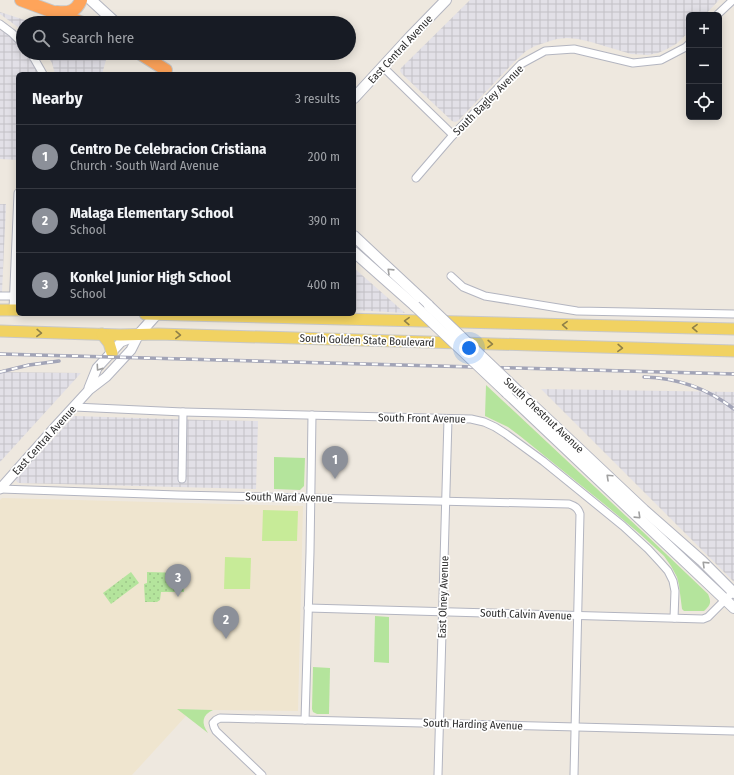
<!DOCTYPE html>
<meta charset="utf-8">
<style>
:root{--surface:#171b24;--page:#242831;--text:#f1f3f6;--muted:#9ea1a6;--line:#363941;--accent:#8c9099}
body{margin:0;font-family:"Fira Sans Condensed",sans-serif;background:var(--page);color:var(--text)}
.controls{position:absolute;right:12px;top:12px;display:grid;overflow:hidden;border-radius:6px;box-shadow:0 2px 10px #0003}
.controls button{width:36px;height:36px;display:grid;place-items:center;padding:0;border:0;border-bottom:1px solid var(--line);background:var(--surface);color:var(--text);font:20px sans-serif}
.you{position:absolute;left:469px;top:348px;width:14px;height:14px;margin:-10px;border:3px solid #fff;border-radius:50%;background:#1a73e8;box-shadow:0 0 0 6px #1a73e833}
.badge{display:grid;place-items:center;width:26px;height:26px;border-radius:50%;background:var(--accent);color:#fff;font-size:13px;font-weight:700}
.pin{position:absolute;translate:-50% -33px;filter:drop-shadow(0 1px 2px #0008)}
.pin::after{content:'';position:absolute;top:21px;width:14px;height:12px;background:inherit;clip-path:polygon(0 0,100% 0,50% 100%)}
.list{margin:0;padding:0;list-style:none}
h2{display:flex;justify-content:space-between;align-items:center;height:52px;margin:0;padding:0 16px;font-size:17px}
h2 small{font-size:13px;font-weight:400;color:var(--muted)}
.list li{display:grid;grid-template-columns:26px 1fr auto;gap:12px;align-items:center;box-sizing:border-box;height:64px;padding:0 16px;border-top:1px solid var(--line)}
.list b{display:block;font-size:15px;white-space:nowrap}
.list p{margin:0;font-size:13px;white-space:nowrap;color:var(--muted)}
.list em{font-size:13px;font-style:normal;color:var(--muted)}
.icon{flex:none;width:22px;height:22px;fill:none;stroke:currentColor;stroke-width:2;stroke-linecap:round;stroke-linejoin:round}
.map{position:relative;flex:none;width:734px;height:775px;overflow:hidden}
.search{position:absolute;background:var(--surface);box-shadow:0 2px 10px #0003;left:16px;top:16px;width:340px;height:44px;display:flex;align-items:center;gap:10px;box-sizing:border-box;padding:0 14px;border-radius:22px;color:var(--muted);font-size:15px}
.panel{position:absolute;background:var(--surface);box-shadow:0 2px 10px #0003;left:16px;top:72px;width:340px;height:244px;border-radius:6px}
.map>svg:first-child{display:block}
</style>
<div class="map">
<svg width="734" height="775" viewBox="0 0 734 775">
<defs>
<pattern id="industrial-grid" width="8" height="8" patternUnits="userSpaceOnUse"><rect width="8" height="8" fill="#e2e0e7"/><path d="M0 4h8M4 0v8" fill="none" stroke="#c2c0c6"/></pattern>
<pattern id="park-dots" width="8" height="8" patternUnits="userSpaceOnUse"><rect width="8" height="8" fill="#b4e49c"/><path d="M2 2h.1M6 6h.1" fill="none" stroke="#9bc487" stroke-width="1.8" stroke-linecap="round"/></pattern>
</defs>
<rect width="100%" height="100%" fill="#eee8df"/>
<g fill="url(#industrial-grid)">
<path d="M470,0H719L705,15H689V32L676,44L667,49L658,53L648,55L631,54L591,42L578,39L567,38L557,39L550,41L535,46L526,51L514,62L458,121L455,122L452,121L402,74L400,71L401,68Z"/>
<path d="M0,12L34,23H23V31L0,14Z"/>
<path d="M0,30L16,40L23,49V53H26L30,58L38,74H18V160L0,159Z"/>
<path d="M45,53H108L102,74H55L52,63Z"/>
<path d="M0,204H6L2,292H0Z"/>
<path d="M354,268L405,313L354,310Z"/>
<path d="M0,372L81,373L0,462Z"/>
<path d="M541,389L734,392V582Z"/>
<path d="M74,416L204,420L258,421L256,489L19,483L17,482L16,480L17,478Z"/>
</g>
<path fill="#efe5cf" d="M2,498L303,506L298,711L213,710L178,709L186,716L132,775H0V500Z"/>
<g fill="#b4e49c">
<path d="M486,385L642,531L708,594C712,603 710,605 704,611H684L682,609L679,585L677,577L671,566L664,556L640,534L609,508L520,436L508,427L485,416Z"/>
<path d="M274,457L305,458L304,486L300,490L274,489Z"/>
<path d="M375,616L389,617V663L374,662Z"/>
<path d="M313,667L330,668L329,714H317L313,712L312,709Z"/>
<path d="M177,709L213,710C202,715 201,723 208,733Z"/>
</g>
<g fill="url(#park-dots)">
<path d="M131,572L139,583L111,604L103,593Z"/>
<path d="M147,572L185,573L184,592H161L160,600L157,602H145L144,584L147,583Z"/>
</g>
<g fill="#c7eb98">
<path d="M263,510L298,511L297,541H262Z"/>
<path d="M225,557L251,558L250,589H224Z"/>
</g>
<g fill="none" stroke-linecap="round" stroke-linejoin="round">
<defs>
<g id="minor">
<path d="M717,15L733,0"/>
<path d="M0,24L12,33L23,44"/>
<path d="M31,53L43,74"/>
<path d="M383,67L453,135"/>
<path d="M416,178L453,135L521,64L545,51L574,49L633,63L661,60L686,47L689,44"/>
<path d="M451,276L463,287L485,296L577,311L734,314"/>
<path d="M0,296H18"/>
<path d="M13,310L18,193"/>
<path d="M74,407L183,412L471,419L484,422L495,427L506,434L543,461L580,491L623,526L648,549L660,562L668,571L673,581L675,591L674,618"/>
<path d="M182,479L183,412"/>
<path d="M0,489L178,495L569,504C575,506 578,508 580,514L574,775"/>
<path d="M308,608L703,619L708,617L733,592"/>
<path d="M305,720L310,552L312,415"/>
<path d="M262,775L216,731L214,727L213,723L216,720L220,718L734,731"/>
<path d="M438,775L448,419"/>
</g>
<g id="tertiary">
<path d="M89,388L97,368L121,342L136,336"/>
<path d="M0,489L56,426L89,390L106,377L131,350L139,334"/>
</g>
<g id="secondary">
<path d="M91,0L116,23"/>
<path d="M354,98L410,37L446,0"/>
<path d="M354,236L429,306"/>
<path d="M354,252L415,306"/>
<path d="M139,334L157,314"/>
<path d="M507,393L734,608"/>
<path d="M522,395L644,510L702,561L734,593"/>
</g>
<g id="primary">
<path d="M0,310H18"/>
<path d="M145,314L734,329"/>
<path d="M0,331L120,335L158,334L734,351"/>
<path d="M102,334L109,343L112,353"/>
</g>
<g id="motorway">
<path d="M21,0L83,23"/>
<path d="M57,12C69,13 76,12 81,0"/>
<path d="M139,53L166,70"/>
</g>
</defs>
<use href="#minor" stroke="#b3b5c0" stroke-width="9"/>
<use href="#tertiary" stroke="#b3b5c0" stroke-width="11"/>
<use href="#secondary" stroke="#b3b5c0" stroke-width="12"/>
<use href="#primary" stroke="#c8c8c8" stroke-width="13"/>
<use href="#motorway" stroke="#c8c8c8" stroke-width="14"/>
<use href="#minor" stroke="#fff" stroke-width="7"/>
<use href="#tertiary" stroke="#fff" stroke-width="9"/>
<use href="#secondary" stroke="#fff" stroke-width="10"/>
<use href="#primary" stroke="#f1d262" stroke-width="11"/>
<use href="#motorway" stroke="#fea45a" stroke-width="12"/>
<defs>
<g id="rail">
<path d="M0,354L734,374"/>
<path d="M0,372L29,365L59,361"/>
<path d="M644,377C678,378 707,388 734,409"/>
</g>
</defs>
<use href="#rail" stroke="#a2a4b7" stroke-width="3.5"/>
<use href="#rail" stroke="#fff" stroke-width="2" stroke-dasharray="6" stroke-linecap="butt"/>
<defs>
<g id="secondary-bridge">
<path d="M415,306L507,393"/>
<path d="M429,306L522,395"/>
</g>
</defs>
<use href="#secondary-bridge" stroke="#b3b5c0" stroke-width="12" stroke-linecap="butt"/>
<use href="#secondary-bridge" stroke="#fff" stroke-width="10"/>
</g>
<defs><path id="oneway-chevron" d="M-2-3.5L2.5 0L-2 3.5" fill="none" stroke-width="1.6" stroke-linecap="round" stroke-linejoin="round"/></defs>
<g stroke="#a0a0a0">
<use href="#oneway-chevron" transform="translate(390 271) rotate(-136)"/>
<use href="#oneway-chevron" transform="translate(99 368) rotate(125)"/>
<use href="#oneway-chevron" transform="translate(609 477) rotate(-137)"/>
<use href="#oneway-chevron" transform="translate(638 516) rotate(44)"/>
<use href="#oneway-chevron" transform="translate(705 564) rotate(-136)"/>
</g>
<g stroke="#8f8048">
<use href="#oneway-chevron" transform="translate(407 321) rotate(-178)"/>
<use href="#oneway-chevron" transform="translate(565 325) rotate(-178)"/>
<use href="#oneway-chevron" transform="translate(695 328) rotate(-179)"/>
<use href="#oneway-chevron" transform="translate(39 333) rotate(2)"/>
<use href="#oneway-chevron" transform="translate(178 335) rotate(2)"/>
<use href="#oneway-chevron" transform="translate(490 344) rotate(2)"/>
<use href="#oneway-chevron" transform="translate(620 348) rotate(2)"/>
</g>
<g text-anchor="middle" stroke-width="3.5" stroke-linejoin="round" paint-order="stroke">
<g font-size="11" fill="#2d2d2d" stroke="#fff">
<text transform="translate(400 49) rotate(-47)" y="4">East Central Avenue</text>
<text transform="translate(488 100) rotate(-45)" y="4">South Bagley Avenue</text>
<text transform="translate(367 340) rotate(2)" y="4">South Golden State Boulevard</text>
<text transform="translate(544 415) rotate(43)" y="4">South Chestnut Avenue</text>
<text transform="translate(422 418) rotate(1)" y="4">South Front Avenue</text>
<text transform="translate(44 440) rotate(-48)" y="4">East Central Avenue</text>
<text transform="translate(289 497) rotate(1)" y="4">South Ward Avenue</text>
<text transform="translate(443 597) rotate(-88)" y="4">East Olney Avenue</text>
<text transform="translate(526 614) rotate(2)" y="4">South Calvin Avenue</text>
<text transform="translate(473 724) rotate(2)" y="4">South Harding Avenue</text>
</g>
</g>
</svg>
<div class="controls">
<button>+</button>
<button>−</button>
<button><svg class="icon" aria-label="locate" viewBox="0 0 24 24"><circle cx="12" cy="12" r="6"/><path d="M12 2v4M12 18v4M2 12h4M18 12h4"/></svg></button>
</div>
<div class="you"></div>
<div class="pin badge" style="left:335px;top:479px">1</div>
<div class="pin badge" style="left:226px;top:639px">2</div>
<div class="pin badge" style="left:178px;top:597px">3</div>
<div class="search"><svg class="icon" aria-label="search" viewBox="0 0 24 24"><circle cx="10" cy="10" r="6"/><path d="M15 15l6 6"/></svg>Search here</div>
<section class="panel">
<h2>Nearby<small>3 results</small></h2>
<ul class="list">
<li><span class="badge">1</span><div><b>Centro De Celebracion Cristiana</b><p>Church · South Ward Avenue</p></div><em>200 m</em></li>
<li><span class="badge">2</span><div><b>Malaga Elementary School</b><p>School</p></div><em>390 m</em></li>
<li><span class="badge">3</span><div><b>Konkel Junior High School</b><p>School</p></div><em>400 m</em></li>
</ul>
</section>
</div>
